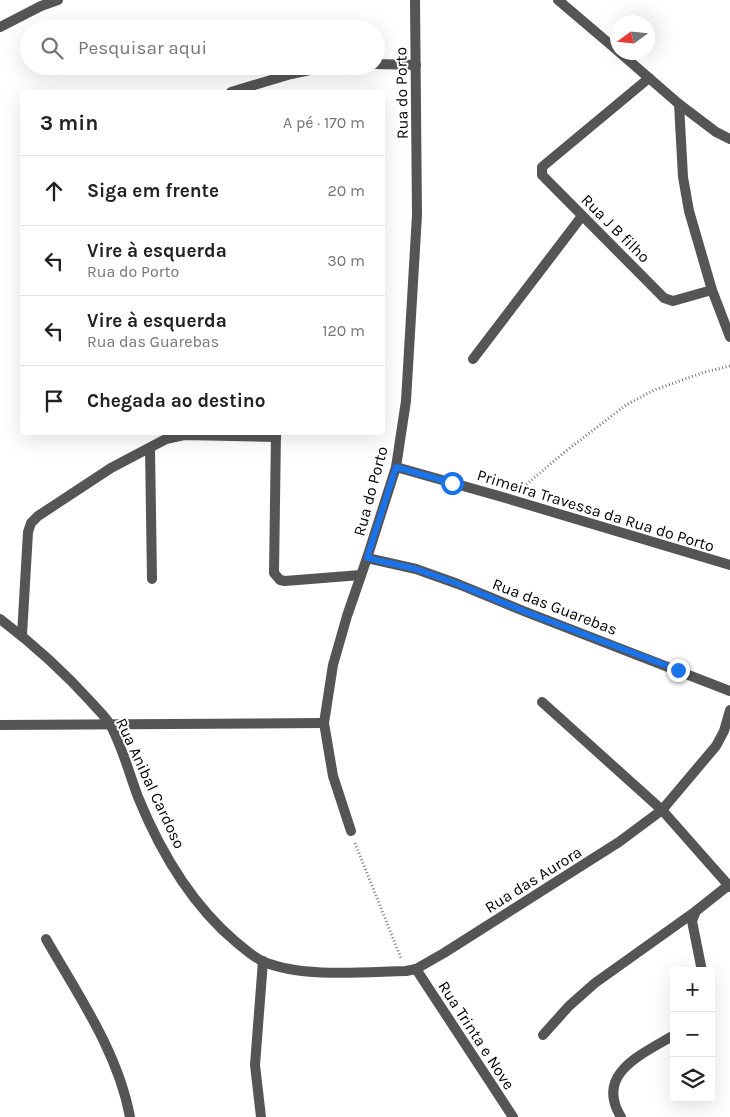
<!DOCTYPE html>
<html lang="pt">
<meta charset="utf-8">
<style>
:root{--surface:#fff;--page:#f2f2f2;--text:#222;--muted:#767676;--line:#e0e0e0}
body{margin:0;font-family:Karla,sans-serif;background:var(--page);color:var(--text)}
.controls{position:absolute;right:15px;bottom:15px;display:grid;overflow:hidden;border-radius:5px;box-shadow:0 5px 20px #0002}
.controls button{width:45px;height:45px;display:grid;place-items:center;padding:0;border:0;border-bottom:1px solid var(--line);background:var(--surface);color:var(--text);font:25px sans-serif}
.compass{position:absolute;left:610px;top:15px;width:45px;height:45px;border-radius:50%;background:var(--surface);box-shadow:0 5px 20px #0002;rotate:255deg}
.stop{position:absolute;width:15px;height:15px;margin:-11px;border:4px solid #1a73e8;border-radius:50%;background:#fff}
.stop.end{background:#1a73e8;border-color:#fff;box-shadow:0 1px 5px #0008}
.list{margin:0;padding:0;list-style:none}
h2{display:flex;justify-content:space-between;align-items:center;height:65px;margin:0;padding:0 20px;font-size:21px}
h2 small{font-size:16px;font-weight:400;color:var(--muted)}
.list li{display:grid;grid-template-columns:32px 1fr auto;gap:15px;align-items:center;box-sizing:border-box;height:70px;padding:0 20px;border-top:1px solid var(--line)}
.list b{display:block;font-size:19px;white-space:nowrap}
.list p{margin:0;font-size:16px;white-space:nowrap;color:var(--muted)}
.list em{font-size:16px;font-style:normal;color:var(--muted)}
.icon{flex:none;width:28px;height:28px;fill:none;stroke:currentColor;stroke-width:2;stroke-linecap:round;stroke-linejoin:round}
.map{position:relative;flex:none;width:730px;height:1117px;overflow:hidden}
.search{position:absolute;background:var(--surface);box-shadow:0 5px 20px #0002;left:20px;top:20px;width:365px;height:55px;display:flex;align-items:center;gap:12px;box-sizing:border-box;padding:0 18px;border-radius:28px;color:var(--muted);font-size:19px}
.panel{position:absolute;background:var(--surface);box-shadow:0 5px 20px #0002;left:20px;top:90px;width:365px;height:345px;border-radius:5px}
.map>svg:first-child{display:block}
</style>
<div class="map">
<svg width="730" height="1117" viewBox="0 0 730 1117">
<rect width="100%" height="100%" fill="#fff"/>
<g fill="none" stroke-linecap="round" stroke-linejoin="round">
<g stroke="#777" stroke-width="3" stroke-dasharray="1 2.5" stroke-linecap="butt">
<path d="M521,489L566,451L626,405L654,390L705,372L730,366"/>
<path d="M355,843L401,958"/>
</g>
<g stroke="#555" stroke-width="10">
<path d="M376,64L416,65"/>
<path d="M649,78L542,167V175L664,298L673,301L712,290"/>
<path d="M231,92L291,74L315,69L342,66"/>
<path d="M679,104L716,132L730,139"/>
<path d="M473,359L582,216"/>
<path d="M276,432L274,573L280,580L285,581L361,575"/>
<path d="M150,448L152,579"/>
<path d="M396,467L509,499L730,565"/>
<path d="M367,558L416,569L458,584L526,612L730,691"/>
<path d="M22,635L28,532L31,523L38,516L111,468L166,439L184,435L276,437"/>
<path d="M542,702L662,810L730,887"/>
<path d="M0,725L324,723"/>
<path d="M351,831L333,776L324,723L333,665L347,616L367,558L396,467L406,401L417,215L415,0"/>
<path d="M46,939C78,995 118,1052 130,1117"/>
<path d="M702,971L692,921L696,911L730,884"/>
<path d="M543,1035L569,1006L595,983L696,911"/>
<path d="M261,1117L255,1065L263,961"/>
<path d="M621,1117C594,1073 643,1054 674,1035"/>
</g>
<g stroke="#555" stroke-width="10">
<path d="M558,0L618,51"/>
<path d="M0,27L41,6L58,0"/>
<path d="M619,52L679,104L683,177L689,211L712,290L730,337"/>
<path d="M0,619C33,644 64,672 92,703C98,710 107,718 111,726C123,749 129,773 138,797C160,851 191,904 236,942C245,949 253,957 264,962C304,978 363,972 406,971L416,969L444,953L619,842L662,810L716,746L724,731L730,710"/>
<path d="M416,969L513,1117"/>
</g>
</g>
<g fill="none" stroke-linecap="round" stroke-linejoin="round">
<path stroke="#1a73e8" stroke-width="6" d="M452,483L396,467L367,558L416,569L458,584L526,612L678,670"/>
</g>
<g text-anchor="middle" stroke-width="4" stroke-linejoin="round" paint-order="stroke">
<g font-size="16" fill="#000" stroke="#fff">
<text transform="translate(401 93) rotate(-91)" y="6">Rua do Porto</text>
<text transform="translate(616 228) rotate(45)" y="6">Rua J B filho</text>
<text transform="translate(370 491) rotate(-75)" y="6">Rua do Porto</text>
<text transform="translate(596 510) rotate(17)" y="6">Primeira Travessa da Rua do Porto</text>
<text transform="translate(555 606) rotate(21)" y="6">Rua das Guarebas</text>
<text transform="translate(151 783) rotate(65)" y="6">Rua Anibal Cardoso</text>
<text transform="translate(533 879) rotate(-32)" y="6">Rua das Aurora</text>
<text transform="translate(477 1035) rotate(57)" y="6">Rua Trinta e Nove</text>
</g>
</g>
</svg>
<div class="controls">
<button>+</button>
<button>−</button>
<button><svg class="icon" aria-label="layers" viewBox="0 0 24 24"><path d="M12 4l9 5-9 5-9-5zM3 14l9 5 9-5"/></svg></button>
</div>
<svg class="compass" viewBox="-18 -18 36 36"><path d="M0-13l5 13h-10z" fill="#e53935"/><path d="M0 13l5-13h-10z" fill="#767676"/></svg>
<div class="stop" style="left:452px;top:483px"></div>
<div class="stop end" style="left:678px;top:670px"></div>
<div class="search"><svg class="icon" aria-label="search" viewBox="0 0 24 24"><circle cx="10" cy="10" r="6"/><path d="M15 15l6 6"/></svg>Pesquisar aqui</div>
<section class="panel">
<h2>3 min<small>A pé · 170 m</small></h2>
<ul class="list">
<li><svg class="icon" aria-label="ahead" viewBox="0 0 24 24"><path d="M12 20V5M6 11l6-6 6 6"/></svg><div><b>Siga em frente</b></div><em>20 m</em></li>
<li><svg class="icon" aria-label="left" viewBox="0 0 24 24"><path d="M17 20v-9H6M10 6l-5 5 5 5"/></svg><div><b>Vire à esquerda</b><p>Rua do Porto</p></div><em>30 m</em></li>
<li><svg class="icon" aria-label="left" viewBox="0 0 24 24"><path d="M17 20v-9H6M10 6l-5 5 5 5"/></svg><div><b>Vire à esquerda</b><p>Rua das Guarebas</p></div><em>120 m</em></li>
<li><svg class="icon" aria-label="arrive" viewBox="0 0 24 24"><path d="M6 21V4h12l-3 4 3 4H6"/></svg><div><b>Chegada ao destino</b></div></li>
</ul>
</section>
</div>
